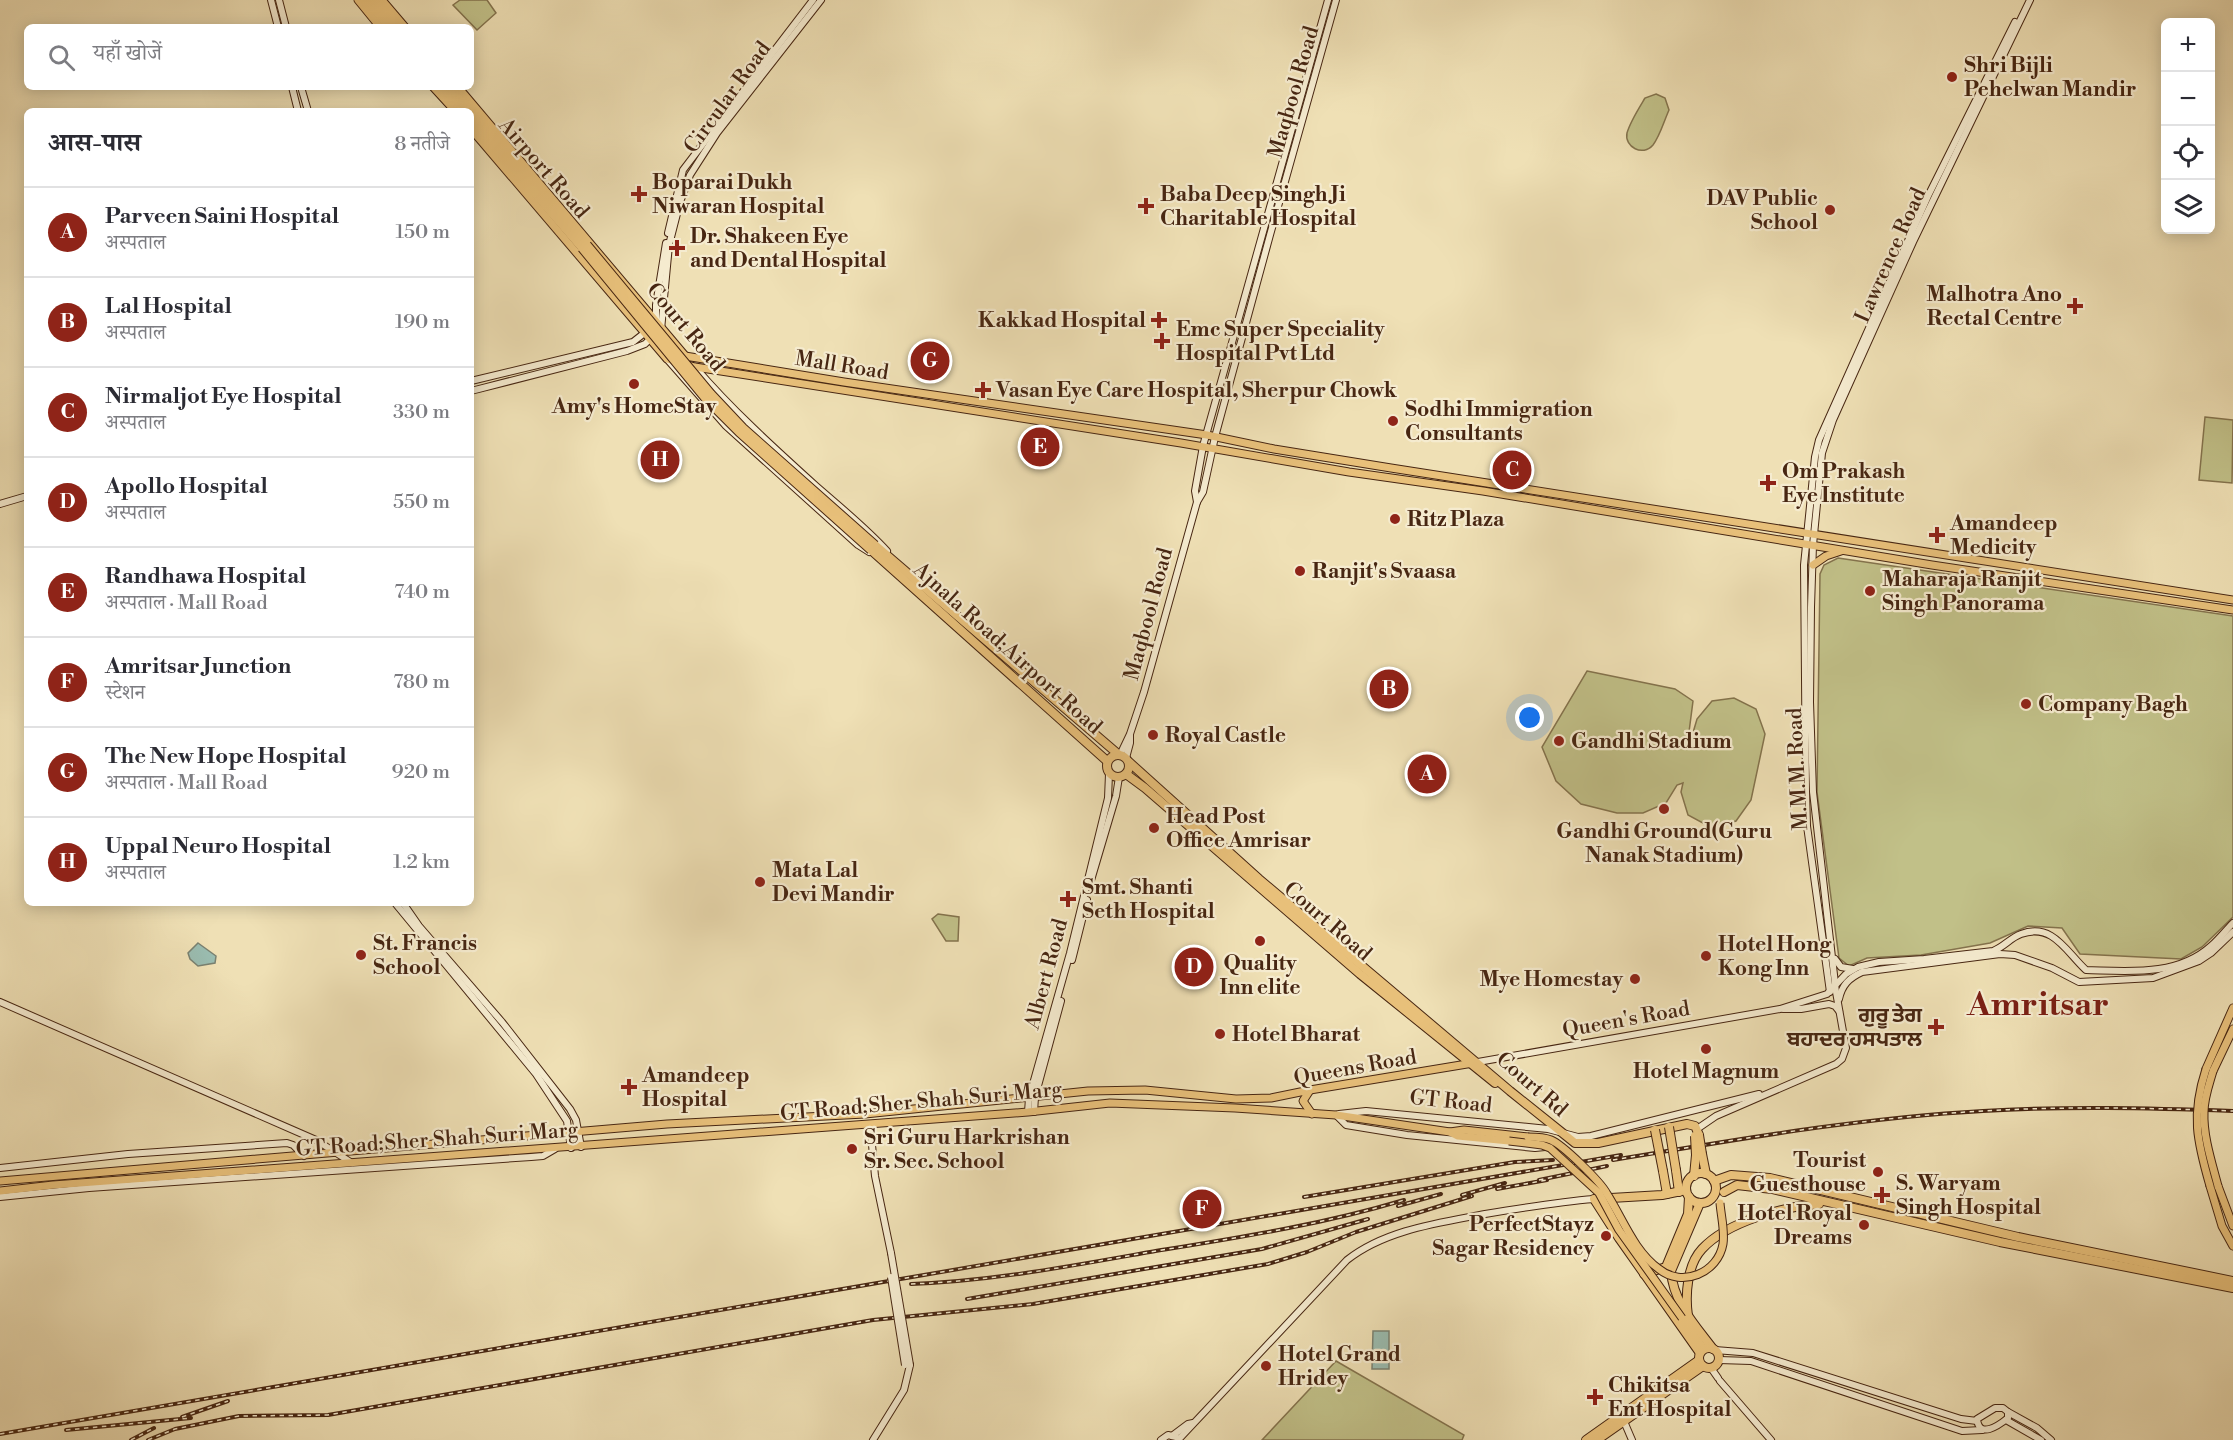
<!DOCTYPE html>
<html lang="hi">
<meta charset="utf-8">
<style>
:root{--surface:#fff;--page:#f2f2f3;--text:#2b2b33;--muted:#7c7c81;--line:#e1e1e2;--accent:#8f2418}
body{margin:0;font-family:"Libre Bodoni","Noto Serif Devanagari","Noto Sans Gurmukhi",serif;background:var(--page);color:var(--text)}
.controls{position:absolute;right:18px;top:18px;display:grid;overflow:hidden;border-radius:9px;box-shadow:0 3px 15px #0003}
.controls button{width:54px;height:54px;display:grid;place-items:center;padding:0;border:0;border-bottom:2px solid var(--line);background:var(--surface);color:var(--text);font:30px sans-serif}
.you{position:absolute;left:1530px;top:718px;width:21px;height:21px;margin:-15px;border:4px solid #fff;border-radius:50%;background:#1a73e8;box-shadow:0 0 0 9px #1a73e833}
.badge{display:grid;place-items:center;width:39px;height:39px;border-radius:50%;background:var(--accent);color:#fff;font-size:20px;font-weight:700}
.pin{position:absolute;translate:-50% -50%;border:3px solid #fff;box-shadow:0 2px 6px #0006}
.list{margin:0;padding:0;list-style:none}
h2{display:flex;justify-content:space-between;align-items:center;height:78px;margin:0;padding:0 24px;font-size:26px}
h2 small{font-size:20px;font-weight:400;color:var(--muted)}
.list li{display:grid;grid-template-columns:39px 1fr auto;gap:18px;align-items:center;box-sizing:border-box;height:90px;padding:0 24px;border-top:2px solid var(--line)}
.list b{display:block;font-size:22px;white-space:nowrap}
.list p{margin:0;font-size:20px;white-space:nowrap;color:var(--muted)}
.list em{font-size:20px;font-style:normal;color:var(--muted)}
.icon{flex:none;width:33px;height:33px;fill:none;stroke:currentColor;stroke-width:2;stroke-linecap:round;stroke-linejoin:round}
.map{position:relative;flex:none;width:2233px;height:1440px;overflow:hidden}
.search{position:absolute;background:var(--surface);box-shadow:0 3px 15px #0003;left:24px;top:24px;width:450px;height:66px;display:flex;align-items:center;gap:15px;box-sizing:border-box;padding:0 21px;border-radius:9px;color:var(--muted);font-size:22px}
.panel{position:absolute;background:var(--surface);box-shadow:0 3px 15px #0003;left:24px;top:108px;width:450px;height:798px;border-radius:9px}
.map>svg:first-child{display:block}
</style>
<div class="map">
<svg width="2233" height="1440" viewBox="0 0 2233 1440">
<rect width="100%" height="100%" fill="#efe0b5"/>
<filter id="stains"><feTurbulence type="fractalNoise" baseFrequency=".00333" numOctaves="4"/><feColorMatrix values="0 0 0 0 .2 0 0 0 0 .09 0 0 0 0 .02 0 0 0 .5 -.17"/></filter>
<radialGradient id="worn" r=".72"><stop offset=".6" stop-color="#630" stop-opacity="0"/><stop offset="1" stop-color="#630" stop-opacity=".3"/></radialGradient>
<g fill="#c1c088" stroke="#84734d" stroke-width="1.5">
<path d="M460,0H487L496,13L477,30L453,5Z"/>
<path d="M1656,94L1665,98L1669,110C1664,121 1660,136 1653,145C1643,157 1624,147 1627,133C1630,122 1639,108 1645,98Z"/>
<path d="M2205,417L2233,420L2232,483L2199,480Z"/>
<path d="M1838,558L2233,616V917L2202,947L2181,959L2080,954L2062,928L2028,926L1990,943L1921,955L1867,958L1849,966L1839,958L1817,792L1820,574L1824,565Z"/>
<path d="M1587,671L1675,689L1693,701L1689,732L1692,736L1697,719L1712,701L1734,698L1756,709L1765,734L1751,800L1736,821L1712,828L1688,815L1681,792L1683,783L1677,785L1666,803L1643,813H1617L1581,804L1556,781L1542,747Z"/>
<path d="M938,914L959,917L958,941H946L932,919Z"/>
<path d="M1336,1361L1464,1435L1462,1440H1262Z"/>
</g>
<g fill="#9abdb1" stroke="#798171" stroke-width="1.5">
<path d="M198,943L216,956L215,963L198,966L190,959L188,953Z"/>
<path d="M1373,1331H1389V1369H1372Z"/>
</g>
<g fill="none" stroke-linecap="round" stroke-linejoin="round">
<defs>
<g id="secondary">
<path d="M271,0L278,27"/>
<path d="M279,0L286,27"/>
<path d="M292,87L298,111"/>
<path d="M301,87L308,111"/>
<path d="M668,233L683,170L813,0"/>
<path d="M653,324L656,321V305L666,243"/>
<path d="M661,330L669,245L680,202L690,175L717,133L821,0"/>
<path d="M667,359L726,426L858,545L869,552"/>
<path d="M695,367C731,409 774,448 816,486C840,507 865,527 887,551"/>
<path d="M471,381L633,342L647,331"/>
<path d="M471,391L627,351L645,344L653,336"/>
<path d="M1197,502L1195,491L1203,446L1328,0"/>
<path d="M0,504L27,496"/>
<path d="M1120,755L1130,734L1144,692L1197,502L1203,492L1215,437L1270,235L1336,0"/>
<path d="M1126,758L1130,743V735"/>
<path d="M1089,887L1116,796L1119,777"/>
<path d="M395,903L536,1074L567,1121L571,1148"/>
<path d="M403,903L419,926L502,1022L570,1109L576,1120L581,1147"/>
<path d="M1835,959L1841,967L1853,969"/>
<path d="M1072,960L1087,900"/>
<path d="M1830,992L1807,826L1806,791L1804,565L1815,457L1819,440L1928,196L2015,22"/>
<path d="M1839,999C1842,985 1849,978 1862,972L2000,954L2015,955L2052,968L2079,982L2153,978L2199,961L2211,953L2233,932"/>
<path d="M0,1002L316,1140L352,1163"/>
<path d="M1783,1009H1801L1829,1004L1835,1006L1839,1011"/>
<path d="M1478,1062L1780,1009L1827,994L1846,974L1858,967L1879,962L1924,959L1993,951C2004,947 2010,938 2021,934C2053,922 2067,953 2086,970C2127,971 2177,977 2211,946C2219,939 2226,930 2233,923"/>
<path d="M1028,1112L1029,1098L1070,953L1108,798L1109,774"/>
<path d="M1034,1112L1035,1097L1061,1001"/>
<path d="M1339,1114L1366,1111L1548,1129L1578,1137L1591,1136L1759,1094"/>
<path d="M1336,1115L1346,1125L1407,1135L1535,1148L1545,1147"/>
<path d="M870,1124L875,1176L891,1253"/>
<path d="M1697,1129L1716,1116L1836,1064L1842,1059L1846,1048L1836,992L1813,792L1810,702L1811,607L1813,545L1822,453L1833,420L1913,242L2030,0"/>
<path d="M0,1168L128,1154L287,1143L293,1145L304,1156"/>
<path d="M0,1197L89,1188L531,1157L543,1156L555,1149"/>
<path d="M1715,1350L1753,1353L1961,1419L1977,1421"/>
<path d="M1719,1360L1751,1361L1962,1431L1982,1430"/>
<path d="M1711,1368L1718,1378"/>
<path d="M1720,1381L1771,1440"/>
<path d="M1995,1408H2003L2008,1412V1418C1998,1426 1979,1439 1977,1419Z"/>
<path d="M2008,1412L2037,1428L2051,1440"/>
<path d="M1623,1419L1632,1440"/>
<path d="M2006,1420L2041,1440"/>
<path d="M1172,1436L1188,1424L1193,1423"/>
<path d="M1179,1439L1347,1260C1385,1230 1438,1223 1485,1214C1521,1208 1557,1202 1594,1199"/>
<path d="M873,1440L904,1390L910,1365"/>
<path d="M1161,1440L1168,1435L1176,1437"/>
</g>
<g id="primary">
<path d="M358,0L380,27"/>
<path d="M382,0L405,27"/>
<path d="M433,87L455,111"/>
<path d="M458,87L687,358"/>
<path d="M471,129L667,359L695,367L1181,443L1349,472L1483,491L1932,565L2233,610"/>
<path d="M685,356L844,382L1207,435L1274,449L1391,468L2233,600"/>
<path d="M1813,565L1826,556L1841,551"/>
<path d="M2206,1069L2233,1008"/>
<path d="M2213,1071L2233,1029"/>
<path d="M1310,1090L1303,1101L1312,1114"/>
<path d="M1450,1132L1464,1130L1528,1137"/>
<path d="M0,1181L667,1124L865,1114L1088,1091L1145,1090L1236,1099L1271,1098L1310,1090L1473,1063"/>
<path d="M2210,1186L2222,1226L2233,1246"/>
<path d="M2218,1186L2233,1226"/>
<path d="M0,1191L53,1185L1028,1112L1110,1103L1235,1108L1336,1115L1450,1132L1458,1136L1509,1141"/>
<path d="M1682,1318L1704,1349"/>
</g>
<g id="highway">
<path d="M366,0L389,27"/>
<path d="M374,0L398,27"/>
<path d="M442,87L463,111"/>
<path d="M450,87L587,245"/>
<path d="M471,120L582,248"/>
<path d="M875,545L1118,754"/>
<path d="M871,550L1107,761"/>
<circle cx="1118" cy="766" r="11"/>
<path d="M1129,762L1259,879L1510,1091L1575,1143H1598L1687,1124L1695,1126L1699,1135"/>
<path d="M1126,774L1145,788L1360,974L1495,1083"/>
<path d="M1702,1154L1706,1174"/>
<path d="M1676,1170L1679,1192"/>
<path d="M1663,1171L1667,1194"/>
<circle cx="1701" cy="1188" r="15"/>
<path d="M1694,1176L1696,1155"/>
<path d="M1714,1181L1731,1175L1770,1178L2018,1237L2233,1281"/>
<path d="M1686,1190L1662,1195L1594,1199L1619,1238L1700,1353"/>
<path d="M1724,1192L1737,1185L1772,1189L2000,1242L2233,1288"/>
<path d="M1700,1203L1671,1271C1673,1302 1695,1325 1713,1349"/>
<path d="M1644,1274L1666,1267L1688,1214L1689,1197"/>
<path d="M1688,1316C1685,1295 1687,1265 1702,1249C1728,1221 1783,1207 1819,1204"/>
<circle cx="1709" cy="1358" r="10"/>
<path d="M1586,1440L1699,1360"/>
<path d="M1597,1440L1703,1366"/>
</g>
</defs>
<use href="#secondary" stroke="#472612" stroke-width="8"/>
<use href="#primary" stroke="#472612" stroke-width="9"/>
<use href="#highway" stroke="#472612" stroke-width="10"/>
<use href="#secondary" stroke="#f5ebcf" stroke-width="6"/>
<use href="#primary" stroke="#e8c07a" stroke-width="7"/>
<use href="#highway" stroke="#e8c07a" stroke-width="8"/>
<defs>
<g id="rail">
<path d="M1613,1160C1735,1140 1858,1118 1983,1111C2066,1106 2149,1108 2233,1111"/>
<path d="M1539,1180L1607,1166"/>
<path d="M1497,1189L1547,1180"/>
<path d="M1462,1195L1505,1183"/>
<path d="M1304,1197L1515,1162L1553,1160"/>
<path d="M1398,1206L1441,1194"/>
<path d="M911,1284C992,1281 1071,1266 1150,1252C1236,1238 1321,1225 1404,1200"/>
<path d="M967,1299L1262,1249L1368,1219"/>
<path d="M182,1417L228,1401"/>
<path d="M66,1430L191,1418"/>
<path d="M0,1434L1621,1155"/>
<path d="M131,1440L154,1428"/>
<path d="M148,1440L175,1429L239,1416L328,1415L873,1320L1033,1304L1268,1264L1307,1252L1356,1232L1472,1196"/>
</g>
</defs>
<use href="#rail" stroke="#472612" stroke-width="4"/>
<use href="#rail" stroke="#f5ebcf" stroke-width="1.5" stroke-dasharray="4.5" stroke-linecap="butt"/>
<defs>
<g id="secondary-bridge">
<path d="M891,1253L910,1365"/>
<path d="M891,1277L905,1365"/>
</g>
<g id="primary-bridge">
<path d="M2206,1069C2191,1115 2197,1141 2210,1186"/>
<path d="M2213,1071C2209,1085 2204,1098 2204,1112C2203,1136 2212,1163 2218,1186"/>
<path d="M1528,1137C1536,1137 1544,1137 1551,1140C1563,1145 1601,1182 1607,1194C1623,1219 1634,1251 1659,1269C1682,1288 1718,1273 1723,1244C1725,1231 1721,1216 1720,1203"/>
<path d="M1509,1141L1542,1145L1550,1148L1599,1193L1619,1230L1682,1318"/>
</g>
<g id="highway-bridge">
<path d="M587,245L711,394L743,428L875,545"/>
<path d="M582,248L706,399L739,432L871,550"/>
<path d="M1669,1127L1676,1170"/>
<path d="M1655,1130L1663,1171"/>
<path d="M1699,1135L1702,1154"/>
<path d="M1695,1136L1696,1155"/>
</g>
</defs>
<use href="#secondary-bridge" stroke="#472612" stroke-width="8" stroke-linecap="butt"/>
<use href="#primary-bridge" stroke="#472612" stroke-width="9" stroke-linecap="butt"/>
<use href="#highway-bridge" stroke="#472612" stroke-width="10" stroke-linecap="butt"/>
<use href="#secondary-bridge" stroke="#f5ebcf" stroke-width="6"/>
<use href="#primary-bridge" stroke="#e8c07a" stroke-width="7"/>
<use href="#highway-bridge" stroke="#e8c07a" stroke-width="8"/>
</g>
<g fill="#8f2418" stroke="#f5ebcf" stroke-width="2">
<circle cx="1952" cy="77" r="6"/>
<path d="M636 185h6v6h6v6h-6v6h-6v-6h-6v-6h6z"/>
<path d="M1143 197h6v6h6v6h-6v6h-6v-6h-6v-6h6z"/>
<circle cx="1830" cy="210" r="6"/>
<path d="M674 239h6v6h6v6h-6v6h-6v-6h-6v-6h6z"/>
<path d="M2072 297h6v6h6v6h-6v6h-6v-6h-6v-6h6z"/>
<path d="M1156 311h6v6h6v6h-6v6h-6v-6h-6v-6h6z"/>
<path d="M1159 332h6v6h6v6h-6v6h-6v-6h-6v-6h6z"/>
<circle cx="634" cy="384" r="6"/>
<path d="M980 381h6v6h6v6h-6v6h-6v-6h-6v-6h6z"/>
<circle cx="1393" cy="421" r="6"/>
<path d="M1765 474h6v6h6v6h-6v6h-6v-6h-6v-6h6z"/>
<circle cx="1395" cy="519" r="6"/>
<path d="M1934 526h6v6h6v6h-6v6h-6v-6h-6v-6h6z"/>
<circle cx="1300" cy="571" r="6"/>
<circle cx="1870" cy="591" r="6"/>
<circle cx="2026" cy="704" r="6"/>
<circle cx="1153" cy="735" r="6"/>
<circle cx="1559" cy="741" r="6"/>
<circle cx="1664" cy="809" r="6"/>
<circle cx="1154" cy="828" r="6"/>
<circle cx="760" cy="882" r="6"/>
<path d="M1065 890h6v6h6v6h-6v6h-6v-6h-6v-6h6z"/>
<circle cx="1260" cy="941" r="6"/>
<circle cx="361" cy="955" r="6"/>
<circle cx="1706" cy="956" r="6"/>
<circle cx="1635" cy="979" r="6"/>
<path d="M1933 1018h6v6h6v6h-6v6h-6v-6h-6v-6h6z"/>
<circle cx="1220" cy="1034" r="6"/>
<circle cx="1706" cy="1049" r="6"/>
<path d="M626 1078h6v6h6v6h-6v6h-6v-6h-6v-6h6z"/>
<circle cx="852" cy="1149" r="6"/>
<circle cx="1878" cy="1172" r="6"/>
<path d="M1879 1186h6v6h6v6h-6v6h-6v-6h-6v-6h6z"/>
<circle cx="1864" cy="1225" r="6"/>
<circle cx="1606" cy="1236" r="6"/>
<circle cx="1266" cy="1366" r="6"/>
<path d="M1592 1388h6v6h6v6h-6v6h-6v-6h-6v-6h6z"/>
</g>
<g text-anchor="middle" stroke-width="4.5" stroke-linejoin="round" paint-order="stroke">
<g font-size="21" font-weight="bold" fill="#472612" stroke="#f5ebcf" text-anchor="start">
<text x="1964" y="72">Shri Bijli<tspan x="1964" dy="24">Pehelwan Mandir</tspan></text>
<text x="652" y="189">Boparai Dukh<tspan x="652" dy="24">Niwaran Hospital</tspan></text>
<text x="1160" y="201">Baba Deep Singh Ji<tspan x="1160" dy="24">Charitable Hospital</tspan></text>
<text x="1818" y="205" text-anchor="end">DAV Public<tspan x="1818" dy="24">School</tspan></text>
<text x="690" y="243">Dr. Shakeen Eye<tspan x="690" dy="24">and Dental Hospital</tspan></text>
<text x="2062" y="301" text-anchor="end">Malhotra Ano<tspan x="2062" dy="24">Rectal Centre</tspan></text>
<text x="1146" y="327" text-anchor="end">Kakkad Hospital</text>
<text x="1176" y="336">Emc Super Speciality<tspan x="1176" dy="24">Hospital Pvt Ltd</tspan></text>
<text x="996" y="397">Vasan Eye Care Hospital, Sherpur Chowk</text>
<text x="634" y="413" text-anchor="middle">Amy's HomeStay</text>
<text x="1405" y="416">Sodhi Immigration<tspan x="1405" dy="24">Consultants</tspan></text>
<text x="1782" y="478">Om Prakash<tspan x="1782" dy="24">Eye Institute</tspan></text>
<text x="1407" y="526">Ritz Plaza</text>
<text x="1950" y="530">Amandeep<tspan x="1950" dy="24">Medicity</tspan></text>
<text x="1312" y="578">Ranjit's Svaasa</text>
<text x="1882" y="586">Maharaja Ranjit<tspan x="1882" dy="24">Singh Panorama</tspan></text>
<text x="2038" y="711">Company Bagh</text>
<text x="1165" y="742">Royal Castle</text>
<text x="1571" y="748">Gandhi Stadium</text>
<text x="1166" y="823">Head Post<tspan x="1166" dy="24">Office Amrisar</tspan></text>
<text x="1664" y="838" text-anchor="middle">Gandhi Ground(Guru<tspan x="1664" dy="24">Nanak Stadium)</tspan></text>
<text x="772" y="877">Mata Lal<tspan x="772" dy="24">Devi Mandir</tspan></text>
<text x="1082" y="894">Smt. Shanti<tspan x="1082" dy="24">Seth Hospital</tspan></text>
<text x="373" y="950">St. Francis<tspan x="373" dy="24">School</tspan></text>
<text x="1718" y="951">Hotel Hong<tspan x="1718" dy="24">Kong Inn</tspan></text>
<text x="1260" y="970" text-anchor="middle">Quality<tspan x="1260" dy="24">Inn elite</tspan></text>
<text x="1623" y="986" text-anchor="end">Mye Homestay</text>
<text x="1922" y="1022" text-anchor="end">ਗੁਰੂ ਤੇਗ<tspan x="1922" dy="24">ਬਹਾਦਰ ਹਸਪਤਾਲ</tspan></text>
<text x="1232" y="1041">Hotel Bharat</text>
<text x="1706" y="1078" text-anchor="middle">Hotel Magnum</text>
<text x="642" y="1082">Amandeep<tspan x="642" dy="24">Hospital</tspan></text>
<text x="864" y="1144">Sri Guru Harkrishan<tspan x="864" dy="24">Sr. Sec. School</tspan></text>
<text x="1866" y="1167" text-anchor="end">Tourist<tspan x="1866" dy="24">Guesthouse</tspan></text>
<text x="1896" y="1190">S. Waryam<tspan x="1896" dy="24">Singh Hospital</tspan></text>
<text x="1852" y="1220" text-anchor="end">Hotel Royal<tspan x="1852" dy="24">Dreams</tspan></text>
<text x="1594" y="1231" text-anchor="end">PerfectStayz<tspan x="1594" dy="24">Sagar Residency</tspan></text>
<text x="1278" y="1361">Hotel Grand<tspan x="1278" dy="24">Hridey</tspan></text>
<text x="1608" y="1392">Chikitsa<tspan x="1608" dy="24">Ent Hospital</tspan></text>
</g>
<g font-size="21" fill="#472612" stroke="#f5ebcf">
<text transform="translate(1293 92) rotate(-74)" y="7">Maqbool Road</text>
<text transform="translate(727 97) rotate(-54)" y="7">Circular Road</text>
<text transform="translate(544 168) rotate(49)" y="7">Airport Road</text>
<text transform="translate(1890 255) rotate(-66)" y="7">Lawrence Road</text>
<text transform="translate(686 327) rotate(50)" y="7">Court Road</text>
<text transform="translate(842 365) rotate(9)" y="7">Mall Road</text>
<text transform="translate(1148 614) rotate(-75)" y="7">Maqbool Road</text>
<text transform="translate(1008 648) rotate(42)" y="7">Ajnala Road;Airport Road</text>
<text transform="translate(1797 769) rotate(-93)" y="7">M.M.M. Road</text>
<text transform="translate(1328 921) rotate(41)" y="7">Court Road</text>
<text transform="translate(1046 974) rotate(-75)" y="7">Albert Road</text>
<text transform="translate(1626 1019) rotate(-10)" y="7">Queen's Road</text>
<text transform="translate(1355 1067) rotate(-10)" y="7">Queens Road</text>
<text transform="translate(1532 1084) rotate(41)" y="7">Court Rd</text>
<text transform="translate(921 1101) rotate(-5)" y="7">GT Road;Sher Shah Suri Marg</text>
<text transform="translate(1451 1101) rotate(6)" y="7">GT Road</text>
<text transform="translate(437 1139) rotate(-4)" y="7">GT Road;Sher Shah Suri Marg</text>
</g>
<g font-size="33" font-weight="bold" fill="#7a1f14" stroke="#f5ebcf">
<text x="2038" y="1015">Amritsar</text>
</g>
</g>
<rect width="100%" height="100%" filter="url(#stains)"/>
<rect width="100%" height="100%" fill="url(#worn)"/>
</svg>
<div class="controls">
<button>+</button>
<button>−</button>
<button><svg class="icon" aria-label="locate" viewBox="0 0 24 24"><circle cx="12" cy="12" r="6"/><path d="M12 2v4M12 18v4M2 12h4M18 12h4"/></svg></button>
<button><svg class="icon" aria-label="layers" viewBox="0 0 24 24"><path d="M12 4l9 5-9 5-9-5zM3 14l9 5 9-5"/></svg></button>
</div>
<div class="you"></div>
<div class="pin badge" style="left:1427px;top:774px">A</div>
<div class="pin badge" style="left:1389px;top:689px">B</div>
<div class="pin badge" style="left:1512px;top:470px">C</div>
<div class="pin badge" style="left:1194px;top:967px">D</div>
<div class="pin badge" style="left:1040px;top:447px">E</div>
<div class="pin badge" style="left:1202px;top:1209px">F</div>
<div class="pin badge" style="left:930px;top:361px">G</div>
<div class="pin badge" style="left:660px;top:460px">H</div>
<div class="search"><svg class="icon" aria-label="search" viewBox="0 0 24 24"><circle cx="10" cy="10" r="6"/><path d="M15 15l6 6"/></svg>यहाँ खोजें</div>
<section class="panel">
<h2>आस-पास<small>8 नतीजे</small></h2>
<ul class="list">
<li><span class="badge">A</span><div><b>Parveen Saini Hospital</b><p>अस्पताल</p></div><em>150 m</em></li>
<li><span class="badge">B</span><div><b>Lal Hospital</b><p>अस्पताल</p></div><em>190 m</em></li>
<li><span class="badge">C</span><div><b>Nirmaljot Eye Hospital</b><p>अस्पताल</p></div><em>330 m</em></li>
<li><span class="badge">D</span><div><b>Apollo Hospital</b><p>अस्पताल</p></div><em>550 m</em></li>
<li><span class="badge">E</span><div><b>Randhawa Hospital</b><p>अस्पताल · Mall Road</p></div><em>740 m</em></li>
<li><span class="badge">F</span><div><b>Amritsar Junction</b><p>स्टेशन</p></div><em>780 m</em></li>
<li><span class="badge">G</span><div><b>The New Hope Hospital</b><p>अस्पताल · Mall Road</p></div><em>920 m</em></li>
<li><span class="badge">H</span><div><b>Uppal Neuro Hospital</b><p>अस्पताल</p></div><em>1.2 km</em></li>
</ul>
</section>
</div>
